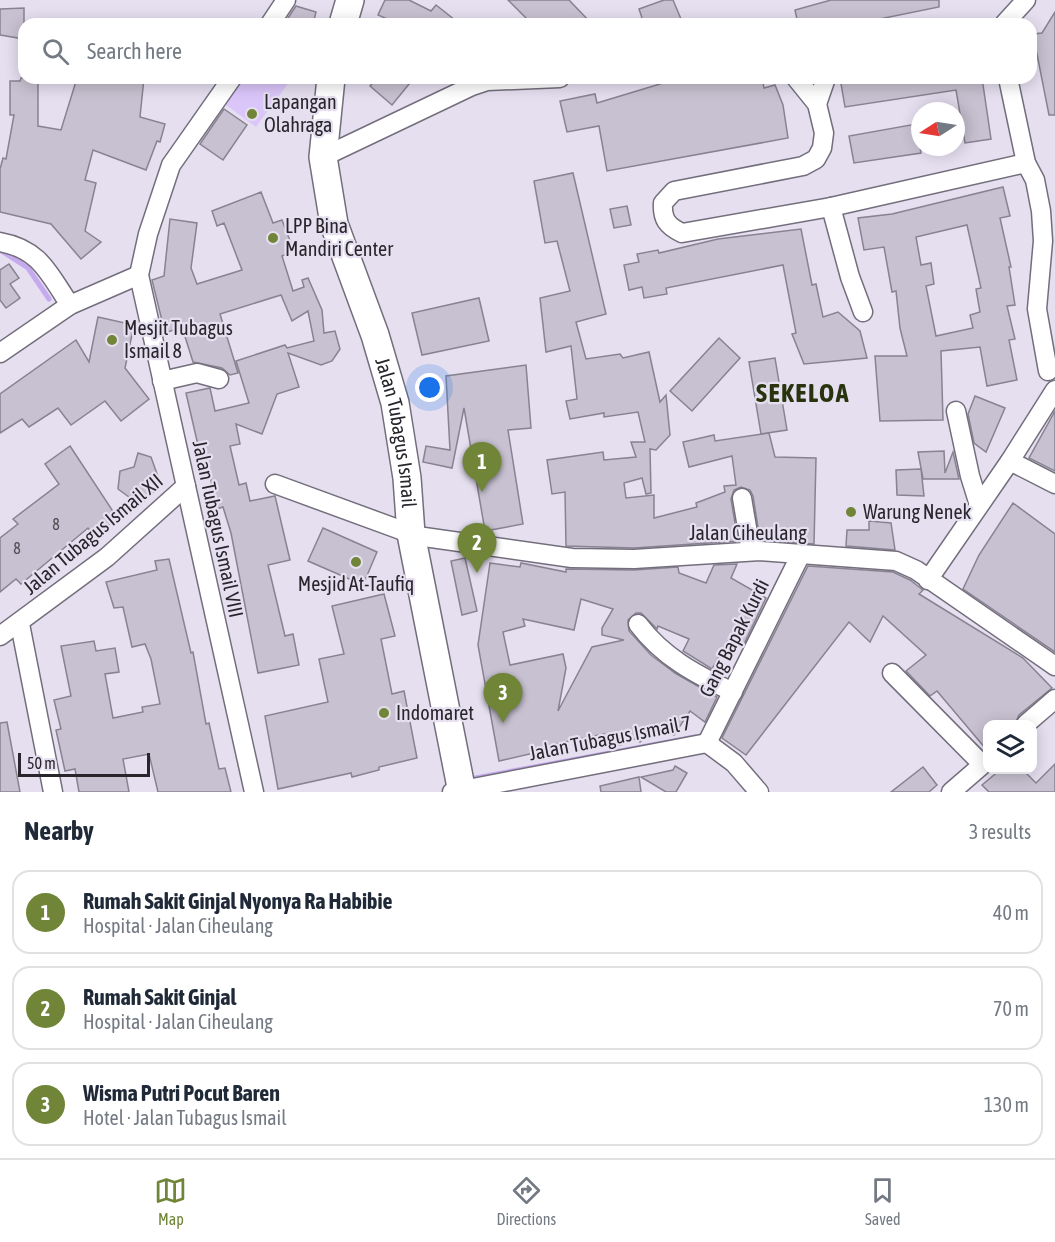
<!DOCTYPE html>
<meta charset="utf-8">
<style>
:root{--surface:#fff;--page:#f2f2f3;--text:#1f2937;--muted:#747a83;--line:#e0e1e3;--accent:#708537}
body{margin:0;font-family:"Asap Condensed",sans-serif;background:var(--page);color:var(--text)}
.controls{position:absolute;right:18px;bottom:18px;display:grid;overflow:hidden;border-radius:12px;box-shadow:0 3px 15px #0003}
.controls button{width:54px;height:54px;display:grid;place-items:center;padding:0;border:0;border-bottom:2px solid var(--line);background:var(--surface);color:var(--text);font:30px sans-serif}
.compass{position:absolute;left:911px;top:102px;width:54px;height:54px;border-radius:50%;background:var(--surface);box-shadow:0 3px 15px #0003;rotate:258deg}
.scale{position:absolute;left:18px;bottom:15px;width:132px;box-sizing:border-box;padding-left:6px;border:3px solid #28262c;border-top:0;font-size:16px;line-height:21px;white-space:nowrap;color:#28262c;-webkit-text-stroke:4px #e5dff0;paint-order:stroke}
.you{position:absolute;left:430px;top:388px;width:21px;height:21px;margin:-15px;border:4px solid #fff;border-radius:50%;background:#1a73e8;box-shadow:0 0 0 9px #1a73e833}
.badge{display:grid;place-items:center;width:39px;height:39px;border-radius:50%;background:var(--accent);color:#fff;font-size:20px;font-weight:700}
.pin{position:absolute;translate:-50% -50px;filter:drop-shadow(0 2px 3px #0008)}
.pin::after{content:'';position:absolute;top:32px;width:21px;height:18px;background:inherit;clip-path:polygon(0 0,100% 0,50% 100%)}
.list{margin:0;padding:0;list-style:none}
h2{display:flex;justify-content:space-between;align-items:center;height:78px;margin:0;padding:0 24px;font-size:26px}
h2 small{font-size:20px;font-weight:400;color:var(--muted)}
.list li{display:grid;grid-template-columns:39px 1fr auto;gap:18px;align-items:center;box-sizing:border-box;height:84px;margin:0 12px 12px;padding:0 12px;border:2px solid var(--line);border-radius:18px}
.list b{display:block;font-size:22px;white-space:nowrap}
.list p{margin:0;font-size:20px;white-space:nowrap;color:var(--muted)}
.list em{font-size:20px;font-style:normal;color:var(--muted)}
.icon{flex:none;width:33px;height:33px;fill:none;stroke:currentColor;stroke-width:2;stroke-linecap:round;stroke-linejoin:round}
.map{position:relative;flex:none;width:1055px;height:792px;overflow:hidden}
.search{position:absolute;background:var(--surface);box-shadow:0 3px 15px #0003;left:18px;right:18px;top:18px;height:66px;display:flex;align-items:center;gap:15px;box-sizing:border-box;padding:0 21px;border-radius:18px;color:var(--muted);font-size:22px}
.sheet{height:366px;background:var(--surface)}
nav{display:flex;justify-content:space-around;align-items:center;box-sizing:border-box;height:84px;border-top:2px solid var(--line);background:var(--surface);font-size:16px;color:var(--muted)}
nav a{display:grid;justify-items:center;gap:3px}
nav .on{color:var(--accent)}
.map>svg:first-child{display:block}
</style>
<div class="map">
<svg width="1055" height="792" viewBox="0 0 1055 792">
<rect width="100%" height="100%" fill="#e5dff0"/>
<path fill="#dbc6fa" d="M240,78H292L256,127L222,102Z"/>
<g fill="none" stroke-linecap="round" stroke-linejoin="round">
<g stroke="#c6aaee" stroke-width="5">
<path d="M0,250L28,268L49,299"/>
<path d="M470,779L695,737"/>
</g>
</g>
<g fill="#c7c1d1" stroke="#888291" stroke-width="1.5" fill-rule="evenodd">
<path d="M385,0H409L431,11L436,5L460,24H398L378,15Z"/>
<path d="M508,0H569L592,24H532Z"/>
<path d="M664,0H673L681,19L668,24H644L639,9Z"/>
<path d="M831,0H939V7L855,24H798L795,10Z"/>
<path d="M296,6L316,12L313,24H284Z"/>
<path d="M24,8V39L0,35V9Z"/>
<path d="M1055,12V115H1049L1033,34L1042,33Z"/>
<path d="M21,78H38V126L61,130L77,78H144L140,117L165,124L160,142L157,141L146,170L93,150L85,180L96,183L85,231L101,242L81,259L51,224L0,212V169L3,158L6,159L14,115H10V81H20Z"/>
<path d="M377,78H414L392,105L370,86Z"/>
<path d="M670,78H762L764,88L775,85L783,105L788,138L607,171L599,126L567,132L560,101L595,94L597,103L670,81Z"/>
<path d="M840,78H982L991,139L965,143L956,90L845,107Z"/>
<path d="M224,109L247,125L223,160L200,144Z"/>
<path d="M916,124L921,153L854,163L849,136Z"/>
<path d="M573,173L606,314L576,322L586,359L620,354L623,358L649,352L660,402L666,395L670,435L656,450L650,449L651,493L646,494L642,478L624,483L626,498L654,495V518L697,507L696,503L725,492L724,486L736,485L732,456L689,467L683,442L714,435L715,441L769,433L775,457L816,458L814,544L760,540L753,496L750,490L741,487L734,490L731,499L738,541L634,548L566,546L565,492L552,494L547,460L603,452L604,460L636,457L631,442H645L638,412L604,417V413L570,419L566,401L577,399L571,346L546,352L540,298L570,291L557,241L545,243L534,181Z"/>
<path d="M1003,187L1010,216L1000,218L1011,267H1009L1015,305L1007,306L1015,339L1009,340L1017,380L987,386L980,347L941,351L943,420L880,421L875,356H907L900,328L896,291L892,292L884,247L864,250L858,218L892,214ZM967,225L981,288L976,289L980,312L970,315L973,328L936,336L926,286L934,284L931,263L921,265L916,237Z"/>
<path d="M261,192L273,223L282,220L294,251L282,256L293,291L304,287L302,280L308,278L322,310L324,333L335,331L340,349L332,361L321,365L288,353L299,387L277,394L262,434L236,424L240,444L230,446L239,485L246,483L250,501L275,496L290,560L268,565L285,636L293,634L299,665L258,673L231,533L223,507L217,509L205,452L200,454L186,393L210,388L215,411L249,403L236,361L285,345L287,348L314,341L308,311L292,321L281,295L220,314L238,373L230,375L222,368L193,362L182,327L165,333L152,280L164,276L170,219L197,223L191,268L197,284L242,270L224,223L217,226L212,211Z"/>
<path d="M627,206L631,225L614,228L610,209Z"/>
<path d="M801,229L812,285L816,284L823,317L838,312L860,331L867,358L804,364L792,334L796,333L783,265L666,288L667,294L644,298L642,287L629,290L624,265L639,262L637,254L658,250L659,253L718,239Z"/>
<path d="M9,264L19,278L10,284L20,298L6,308L0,300V270Z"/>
<path d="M479,298L489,341L422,355L412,313Z"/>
<path d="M98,317L134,325L125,368L149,399L121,421L105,401L71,425L58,408L29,427L22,419L0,433V394L76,340L89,362Z"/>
<path d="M719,338L740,358L692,411L670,391Z"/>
<path d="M775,358L787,430L761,434L749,362Z"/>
<path d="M526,365L531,428L508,430L523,524L485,531L464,408L452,468L423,462L426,446L450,450L446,376Z"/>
<path d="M975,396L1005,408L986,452L974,443L968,414Z"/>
<path d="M1055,411V471L1029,458Z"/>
<path d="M70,446L118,519L93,535L88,528L21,584L16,579L0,592V538L18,524L13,519L59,484L45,464Z"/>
<path d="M944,451L945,473L953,452L959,479H923L918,452Z"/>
<path d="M138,453L151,457L161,485L140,505L118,489L120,471L134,467Z"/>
<path d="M921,469L924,496L897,495L896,470Z"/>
<path d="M1013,503L1055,534V652L963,589L979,555Z"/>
<path d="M869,521L891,523L895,550L846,546L847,530H869Z"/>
<path d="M323,528L377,552L363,585L308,561Z"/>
<path d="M465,558L477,611L462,615L451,561Z"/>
<path d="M169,559L191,653L193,652L206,724L209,723L219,769L225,768L231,792H158L149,754L123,759L129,792H79L75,769L65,771L56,730L61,729L54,700L71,696L61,646L94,641L96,651L115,648L119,672L105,674L113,718L143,712L142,707L160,704L151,659L145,644L132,647L123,607L114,608L106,582L157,570L155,561Z"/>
<path d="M490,563L520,567L521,563L566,572V569L634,570L678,567L679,573L706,583L714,565L737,564L731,578L766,598L744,644L731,635L712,669L683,651L689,639L658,626L657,629L641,613H636L628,620L629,631L651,655L675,673L717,697L705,722L690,711L674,735L655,724L640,742L620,732L621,745L606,747L604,734L546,746L547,750L499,761L478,645ZM581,599L613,609L602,628V635L624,640L592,647L558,711L566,668L563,654L510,665L503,632L525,626L523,619L574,630Z"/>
<path d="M808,566L893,572L910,580L923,590L919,594L1023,658L1052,688L1019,715L1015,724H987L986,749L937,691L930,696L906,671L926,655L883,616L870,642L849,622L746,755L722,738Z"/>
<path d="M384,594L395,636L381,639L392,694L404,691L417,758L379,767V770L352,777L351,773L278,789L265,716L328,702L319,659L344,654L332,606Z"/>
<path d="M7,722L20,792H0V723Z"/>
<path d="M1055,764V792H989L982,785L1000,770H1023L1036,783Z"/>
<path d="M675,766L687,773L676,792H666L641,777L673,770Z"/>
<path d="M923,767L937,785L929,792H891Z"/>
<path d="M639,777L641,792H601L600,786Z"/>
</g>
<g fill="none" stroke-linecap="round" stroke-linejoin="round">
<defs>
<g id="minor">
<path d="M270,24L286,0"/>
<path d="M1004,24L1026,0"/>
<path d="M232,78L171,165L148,234L139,275L254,792"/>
<path d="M796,78L817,104L824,133L822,148L816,159L803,166L674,191L663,203C662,219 667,226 682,233L831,207L1026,163"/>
<path d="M1008,78L1026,163L1035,180L1041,211L1043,241L1037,309L1048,371"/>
<path d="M817,104L826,78"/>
<path d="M323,157L472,86L487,81L560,78"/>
<path d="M831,207L850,277L863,312"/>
<path d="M0,242C40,249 49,274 70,305"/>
<path d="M0,353L70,305L139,275"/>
<path d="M162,381L197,373L219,379"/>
<path d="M956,411L970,476L979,505"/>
<path d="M1010,461L1055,484"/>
<path d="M275,484L417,536L572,558L634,559L760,551L896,561L916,570L1055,666"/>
<path d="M742,498L751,551"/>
<path d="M928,580L1010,461L1055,390"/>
<path d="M20,624L53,792"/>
<path d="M638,624C663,657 695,674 733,692"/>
<path d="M0,636L107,557L186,486"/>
<path d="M892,673L982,764"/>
<path d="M1026,724L1055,699"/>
<path d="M707,743L801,554"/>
<path d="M452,792L707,743L734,763L759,792"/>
<path d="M951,792L988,760"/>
</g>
<g id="secondary">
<path d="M343,24L350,0"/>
<path id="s1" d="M331,78L323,157L334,224L375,335L395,403L407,478L411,534L462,792"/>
</g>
</defs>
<use href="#minor" stroke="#736e7c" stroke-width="21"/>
<use href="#secondary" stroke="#736e7c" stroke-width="30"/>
<use href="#minor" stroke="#fff" stroke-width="18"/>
<use href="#secondary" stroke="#fff" stroke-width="27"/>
</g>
<g fill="#708537" stroke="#e5dff0" stroke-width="2">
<circle cx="252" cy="114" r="6"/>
<circle cx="273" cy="238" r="6"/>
<circle cx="112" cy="340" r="6"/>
<circle cx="851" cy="512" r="6"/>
<circle cx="356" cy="562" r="6"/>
<circle cx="384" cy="713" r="6"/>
</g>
<g text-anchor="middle" stroke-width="4.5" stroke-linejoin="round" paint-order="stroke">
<g font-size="16" fill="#504d55">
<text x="56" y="530">8</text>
<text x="17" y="554">8</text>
</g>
<g font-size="20" fill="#28262c" stroke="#e5dff0" text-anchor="start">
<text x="264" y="109">Lapangan<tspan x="264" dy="23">Olahraga</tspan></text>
<text x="285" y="233">LPP Bina<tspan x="285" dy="23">Mandiri Center</tspan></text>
<text x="124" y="335">Mesjit Tubagus<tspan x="124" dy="23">Ismail 8</tspan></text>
<text x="863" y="519">Warung Nenek</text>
<text x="356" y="591" text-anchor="middle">Mesjid At-Taufiq</text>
<text x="396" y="720">Indomaret</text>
</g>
<g font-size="20" fill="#28262c" stroke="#e5dff0">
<text dy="7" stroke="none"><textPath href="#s1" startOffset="366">Jalan Tubagus Ismail</textPath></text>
<text transform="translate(218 529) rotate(78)" y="7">Jalan Tubagus Ismail VIII</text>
<text x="748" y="540">Jalan Ciheulang</text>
<text transform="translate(93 534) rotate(-40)" y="7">Jalan Tubagus Ismail XII</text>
<text transform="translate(734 638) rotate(-63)" y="7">Gang Bapak Kurdi</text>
<text transform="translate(610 738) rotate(-11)" y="7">Jalan Tubagus Ismail 7</text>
</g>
<g font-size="26" font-weight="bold" letter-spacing="1.5" fill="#29340e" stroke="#e5dff0">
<text x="803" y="402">SEKELOA</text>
</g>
</g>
</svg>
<div class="controls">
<button><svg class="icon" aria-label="layers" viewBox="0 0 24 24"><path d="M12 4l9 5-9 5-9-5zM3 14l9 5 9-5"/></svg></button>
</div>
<svg class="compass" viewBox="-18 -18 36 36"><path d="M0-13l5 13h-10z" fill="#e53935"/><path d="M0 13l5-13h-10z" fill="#747a83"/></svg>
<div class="scale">50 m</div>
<div class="you"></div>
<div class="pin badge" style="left:482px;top:492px">1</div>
<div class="pin badge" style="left:477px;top:573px">2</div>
<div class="pin badge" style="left:503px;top:723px">3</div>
<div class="search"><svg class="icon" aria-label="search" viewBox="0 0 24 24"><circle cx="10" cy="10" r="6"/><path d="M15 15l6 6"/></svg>Search here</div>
</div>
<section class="sheet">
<h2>Nearby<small>3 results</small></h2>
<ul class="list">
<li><span class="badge">1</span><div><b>Rumah Sakit Ginjal Nyonya Ra Habibie</b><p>Hospital · Jalan Ciheulang</p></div><em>40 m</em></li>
<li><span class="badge">2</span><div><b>Rumah Sakit Ginjal</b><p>Hospital · Jalan Ciheulang</p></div><em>70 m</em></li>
<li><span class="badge">3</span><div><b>Wisma Putri Pocut Baren</b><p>Hotel · Jalan Tubagus Ismail</p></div><em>130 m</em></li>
</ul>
</section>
<nav>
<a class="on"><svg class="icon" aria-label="map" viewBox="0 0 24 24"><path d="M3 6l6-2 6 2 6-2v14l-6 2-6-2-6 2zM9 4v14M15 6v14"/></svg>Map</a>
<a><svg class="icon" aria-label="directions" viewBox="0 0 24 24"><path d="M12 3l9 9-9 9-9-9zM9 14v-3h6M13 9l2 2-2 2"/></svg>Directions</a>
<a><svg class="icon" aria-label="saved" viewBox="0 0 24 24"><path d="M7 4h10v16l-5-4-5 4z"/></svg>Saved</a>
</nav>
